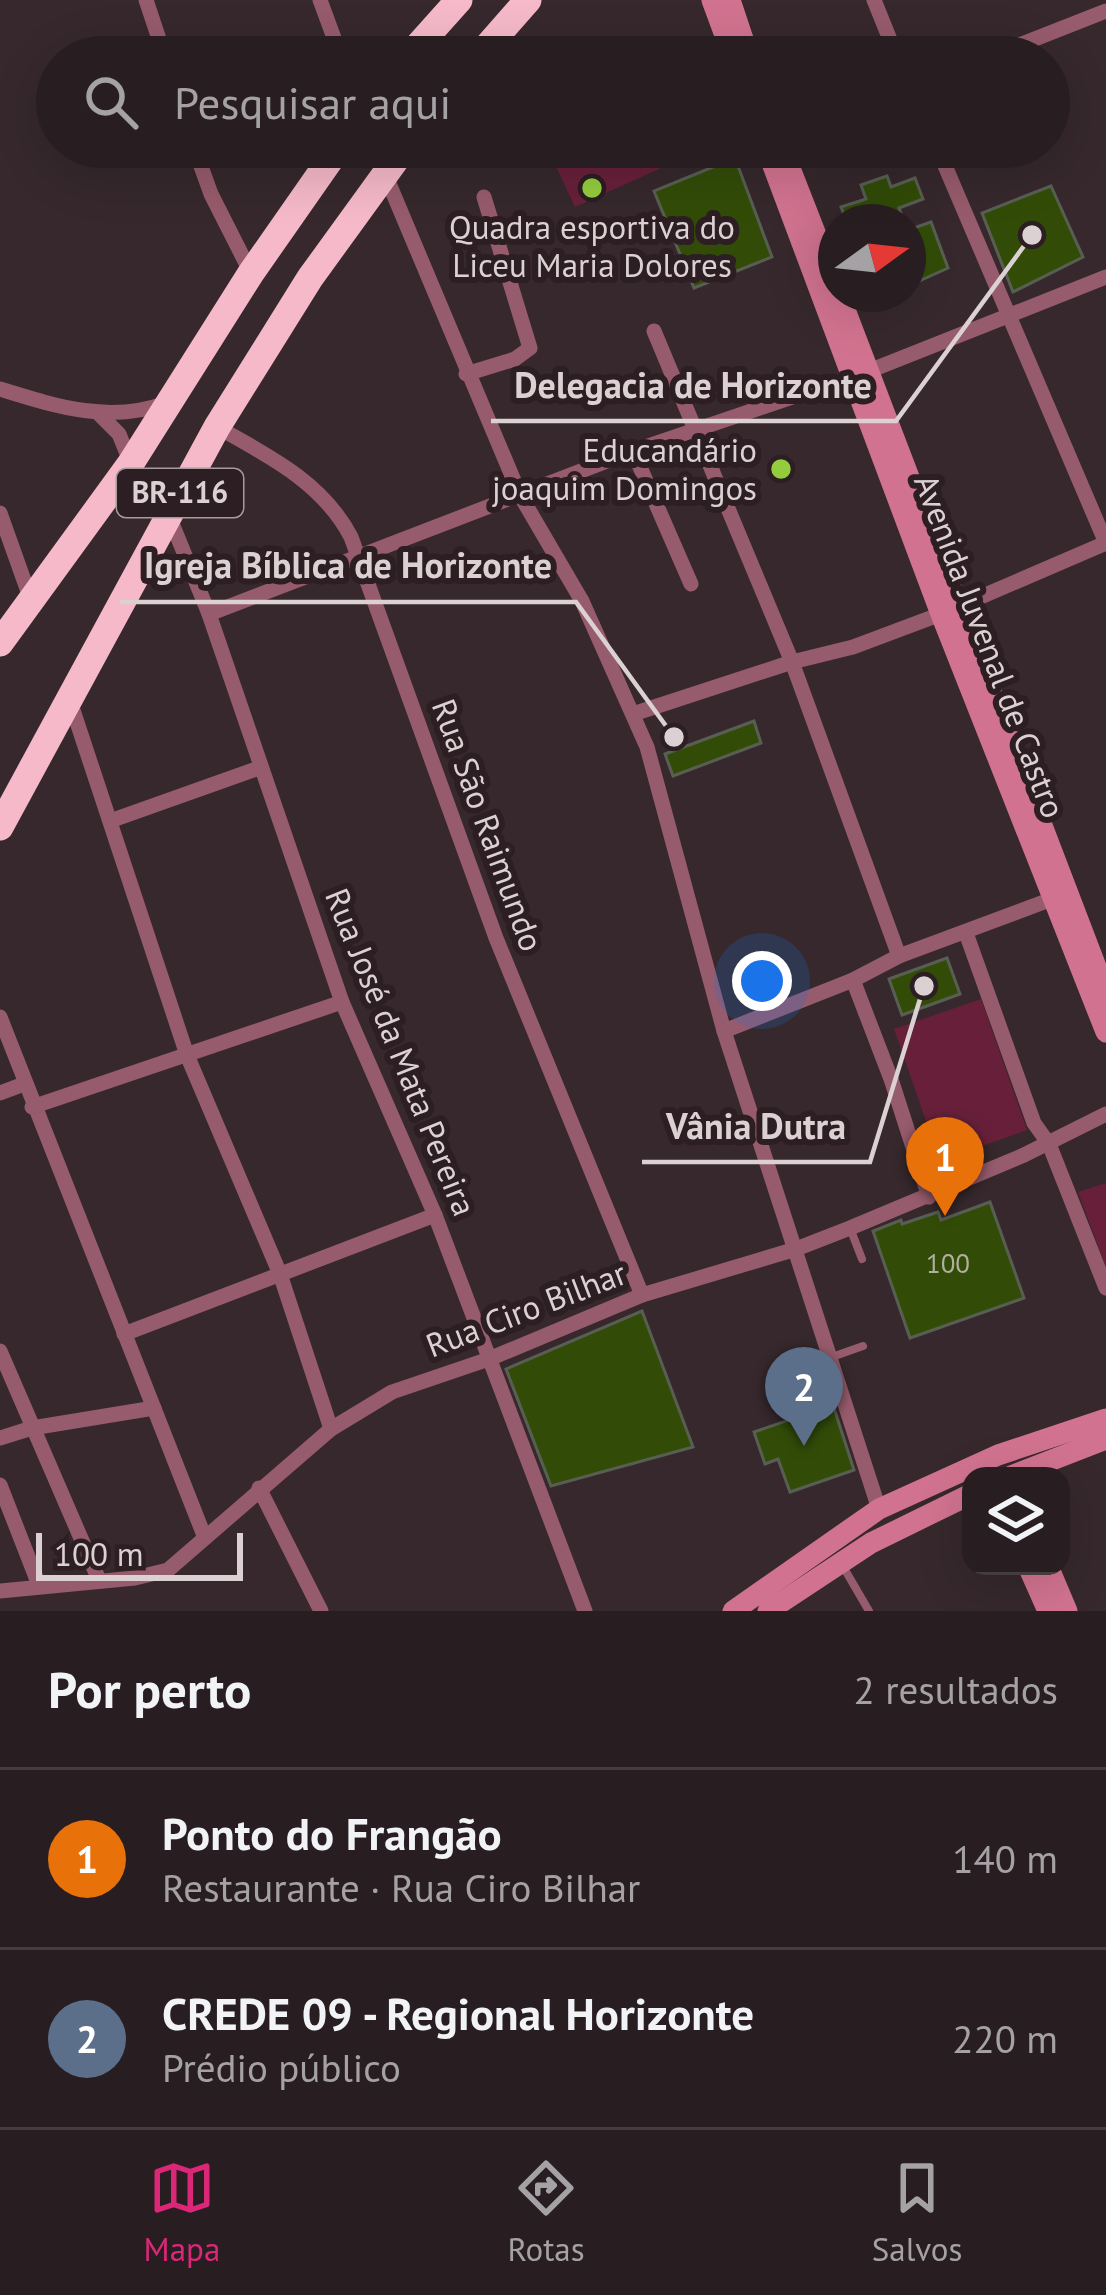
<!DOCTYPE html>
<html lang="pt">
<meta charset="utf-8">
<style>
:root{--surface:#281e21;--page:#30272a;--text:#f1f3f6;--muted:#a5a2a5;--line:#443c3f;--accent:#db2777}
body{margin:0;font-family:"PT Sans",sans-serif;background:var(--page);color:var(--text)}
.controls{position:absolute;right:36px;bottom:36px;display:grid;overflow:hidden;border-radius:24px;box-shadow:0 12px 48px #0002}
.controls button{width:108px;height:108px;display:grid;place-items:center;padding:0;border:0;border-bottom:3px solid var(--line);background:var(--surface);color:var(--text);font:60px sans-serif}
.compass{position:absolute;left:818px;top:204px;width:108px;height:108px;border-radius:50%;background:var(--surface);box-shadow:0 12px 48px #0002;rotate:75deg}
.scale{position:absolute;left:36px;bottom:30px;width:207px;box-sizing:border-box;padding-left:12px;border:6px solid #dbd1d3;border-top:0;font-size:33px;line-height:42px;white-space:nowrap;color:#dbd1d3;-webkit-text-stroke:9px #2c1e22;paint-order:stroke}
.you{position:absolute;left:762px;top:981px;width:42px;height:42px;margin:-30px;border:9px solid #fff;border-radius:50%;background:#1a73e8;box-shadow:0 0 0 18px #1a73e833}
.badge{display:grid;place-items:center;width:78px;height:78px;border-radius:50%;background:var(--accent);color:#fff;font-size:39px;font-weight:700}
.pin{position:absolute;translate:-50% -99px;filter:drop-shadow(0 3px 6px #0008)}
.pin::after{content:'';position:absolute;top:63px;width:42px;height:36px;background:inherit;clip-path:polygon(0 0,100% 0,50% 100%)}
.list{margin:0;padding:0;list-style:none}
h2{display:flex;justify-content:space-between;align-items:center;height:156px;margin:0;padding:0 48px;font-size:51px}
h2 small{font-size:39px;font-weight:400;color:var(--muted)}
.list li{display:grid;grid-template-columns:78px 1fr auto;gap:36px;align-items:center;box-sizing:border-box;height:180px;padding:0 48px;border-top:3px solid var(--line)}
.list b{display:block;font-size:45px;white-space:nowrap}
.list p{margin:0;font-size:39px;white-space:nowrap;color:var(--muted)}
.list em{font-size:39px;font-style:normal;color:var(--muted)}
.icon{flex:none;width:66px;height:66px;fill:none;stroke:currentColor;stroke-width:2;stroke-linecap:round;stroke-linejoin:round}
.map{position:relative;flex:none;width:1106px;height:1611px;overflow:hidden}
.search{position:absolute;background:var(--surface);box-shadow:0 12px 48px #0002;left:36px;right:36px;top:36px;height:132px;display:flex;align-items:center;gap:30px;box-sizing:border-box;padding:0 42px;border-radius:66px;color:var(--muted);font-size:45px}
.sheet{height:516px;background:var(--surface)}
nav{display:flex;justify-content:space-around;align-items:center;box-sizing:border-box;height:168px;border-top:3px solid var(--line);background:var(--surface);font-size:33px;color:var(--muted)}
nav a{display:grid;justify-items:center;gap:6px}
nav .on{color:var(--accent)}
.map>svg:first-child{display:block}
</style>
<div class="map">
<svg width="1106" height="1611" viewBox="0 0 1106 1611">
<rect width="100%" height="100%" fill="#36282c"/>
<g fill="#68203a">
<path d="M547,147H653L661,168L575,207Z"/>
<path d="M981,999L1027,1130L940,1161L894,1029Z"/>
<path d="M1106,1183V1267L1078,1192Z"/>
</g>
<g fill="#324c08" stroke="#585f52" stroke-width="3">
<path d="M735,158L772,257L694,288L654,191Z"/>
<path d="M887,176L891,187L915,178L923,199L899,208L904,222H875L873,218L847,222L841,207L866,199L861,185Z"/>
<path d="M1051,186L1083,257L1013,292L982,213Z"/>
<path d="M931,222L948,268L908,286V230Z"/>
<path d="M754,721L761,743L673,776L665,754Z"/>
<path d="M947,958L960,994L902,1015L889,979Z"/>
<path d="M990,1202L1024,1298L910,1338L873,1231L901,1220L902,1224L938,1212L941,1220Z"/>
<path d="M642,1311L693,1447L551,1486L506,1369Z"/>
<path d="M833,1405L854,1470L790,1492L778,1459L765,1464L754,1432Z"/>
</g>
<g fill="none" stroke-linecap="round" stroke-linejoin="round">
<g stroke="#965b6c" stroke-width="8">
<path d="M850,1228L862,1259"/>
<path d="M832,1357L863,1346"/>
<path d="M841,1563L869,1611"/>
</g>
<g stroke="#965b6c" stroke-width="15">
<path d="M146,0L165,57"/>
<path d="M320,0L341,57"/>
<path d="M874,0L897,57"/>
<path d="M989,57L1106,11"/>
<path d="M194,147L211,194L251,273"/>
<path d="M937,147L1106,543"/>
<path d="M385,174L520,495L582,601L647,747L724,1031L879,1509"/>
<path d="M654,331L792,662L899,956"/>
<path d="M466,374L515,359L530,348L484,197"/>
<path d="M0,389C55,406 110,424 166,403"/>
<path d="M99,414L119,434L130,461"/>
<path d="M217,427C269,456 323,483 351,537L496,938L642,1295"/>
<path d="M633,451L691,584"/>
<path d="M0,513L31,600"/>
<path d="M169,516L209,614L342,1002L435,1215L585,1611"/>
<path d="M209,614L633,451L869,371L1106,277"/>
<path d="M70,701L187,1055L280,1274L331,1429"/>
<path d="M633,714L792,662L853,647L941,614L1106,543"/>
<path d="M110,821L259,768"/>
<path d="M966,933L1034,1123L1049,1144L1106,1288"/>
<path d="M853,980L891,1079L929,1197"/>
<path d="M0,1017L205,1538"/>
<path d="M724,1031L853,980L899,956L1052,899"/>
<path d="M0,1093L24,1084"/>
<path d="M32,1107L342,1002"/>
<path d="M124,1334L435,1215"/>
<path d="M0,1351L99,1580"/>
<path d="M0,1438L32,1428L154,1408"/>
<path d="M0,1485L39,1585"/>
<path d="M259,1488L321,1611"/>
<path d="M0,1591L135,1578L168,1570L331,1429L392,1392L489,1359L642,1295L796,1249L850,1228L1024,1155L1106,1114"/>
</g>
<g stroke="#d17390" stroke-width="21">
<path d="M712,0L733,57"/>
<path d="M730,0L749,57"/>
<path d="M766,147L941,614L1106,1032"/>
<path d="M786,158L836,286"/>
<path d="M839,294L1106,993"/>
<path d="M1011,1476L1106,1439"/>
<path d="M1028,1566L1048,1611"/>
<path d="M1048,1566L1067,1611"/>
<path d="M733,1611L879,1509L998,1455L1106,1419"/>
<path d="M768,1611L871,1543L971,1494"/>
</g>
<g stroke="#f5b9c9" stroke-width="27">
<path d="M408,57L459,0"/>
<path d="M478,57L528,0"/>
<path d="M0,643L131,463L251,273L339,147"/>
<path d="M0,827L217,427L310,278L405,147"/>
</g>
</g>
<g fill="#93cc3d" stroke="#2c1e22" stroke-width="4.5">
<circle cx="592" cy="188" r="12"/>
<circle cx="781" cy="469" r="12"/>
</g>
<g text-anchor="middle" stroke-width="12" stroke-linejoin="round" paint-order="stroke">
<g font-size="27" fill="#b1b0a0">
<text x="948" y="1273">100</text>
</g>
<rect fill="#2c1e22" stroke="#a69b9e" stroke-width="3" x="117" y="469" width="126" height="48" rx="9"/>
<g font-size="30" font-weight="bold" fill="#dbd1d3">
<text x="180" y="503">BR-116</text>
</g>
<g font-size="33" fill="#dbd1d3" stroke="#2c1e22">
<text x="592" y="239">Quadra esportiva do<tspan x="592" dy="38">Liceu Maria Dolores</tspan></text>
<text x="757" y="462" text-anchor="end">Educandário<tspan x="757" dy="38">joaquim Domingos</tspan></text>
</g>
<g font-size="33" fill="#dbd1d3" stroke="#2c1e22">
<text transform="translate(990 646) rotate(69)" y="12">Avenida Juvenal de Castro</text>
<text transform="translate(488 825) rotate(70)" y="12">Rua São Raimundo</text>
<text transform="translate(401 1052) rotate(68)" y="12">Rua José da Mata Pereira</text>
<text transform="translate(526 1309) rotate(-21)" y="12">Rua Ciro Bilhar</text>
</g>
</g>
<path fill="none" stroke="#dbd1d3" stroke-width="4.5" d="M1032 235L896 421H491M674 737L576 602H120M924 986L870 1162H642"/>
<g fill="#dbd1d3" stroke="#2c1e22" stroke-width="4.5">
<circle cx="1032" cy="235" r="12"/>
<circle cx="674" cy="737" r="12"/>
<circle cx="924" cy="986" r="12"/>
</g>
<g font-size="36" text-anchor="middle" font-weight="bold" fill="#dbd1d3" stroke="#2c1e22" stroke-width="12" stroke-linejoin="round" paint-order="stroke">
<text x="693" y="398">Delegacia de Horizonte</text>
<text x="348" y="578">Igreja Bíblica de Horizonte</text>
<text x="756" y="1139">Vânia Dutra</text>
</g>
</svg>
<div class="controls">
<button><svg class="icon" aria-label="layers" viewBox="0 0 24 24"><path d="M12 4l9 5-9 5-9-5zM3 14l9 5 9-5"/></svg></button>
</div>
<svg class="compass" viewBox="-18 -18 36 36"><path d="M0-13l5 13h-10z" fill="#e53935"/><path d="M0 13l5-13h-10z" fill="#a5a2a5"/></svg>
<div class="scale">100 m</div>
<div class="you"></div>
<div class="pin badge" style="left:945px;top:1216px;background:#e8710a">1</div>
<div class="pin badge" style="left:804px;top:1446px;background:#5c6f8a">2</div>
<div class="search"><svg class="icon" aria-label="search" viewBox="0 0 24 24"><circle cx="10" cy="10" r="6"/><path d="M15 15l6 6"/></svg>Pesquisar aqui</div>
</div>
<section class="sheet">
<h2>Por perto<small>2 resultados</small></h2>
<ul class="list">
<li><span class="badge" style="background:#e8710a">1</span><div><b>Ponto do Frangão</b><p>Restaurante · Rua Ciro Bilhar</p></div><em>140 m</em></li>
<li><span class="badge" style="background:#5c6f8a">2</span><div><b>CREDE 09 - Regional Horizonte</b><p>Prédio público</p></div><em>220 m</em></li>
</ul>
</section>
<nav>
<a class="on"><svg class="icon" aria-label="map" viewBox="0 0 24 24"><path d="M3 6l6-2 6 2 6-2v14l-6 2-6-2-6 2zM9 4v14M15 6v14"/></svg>Mapa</a>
<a><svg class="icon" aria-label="directions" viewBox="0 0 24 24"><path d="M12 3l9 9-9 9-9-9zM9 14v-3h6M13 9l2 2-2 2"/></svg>Rotas</a>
<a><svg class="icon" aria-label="saved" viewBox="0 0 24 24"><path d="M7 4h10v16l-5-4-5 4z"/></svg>Salvos</a>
</nav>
